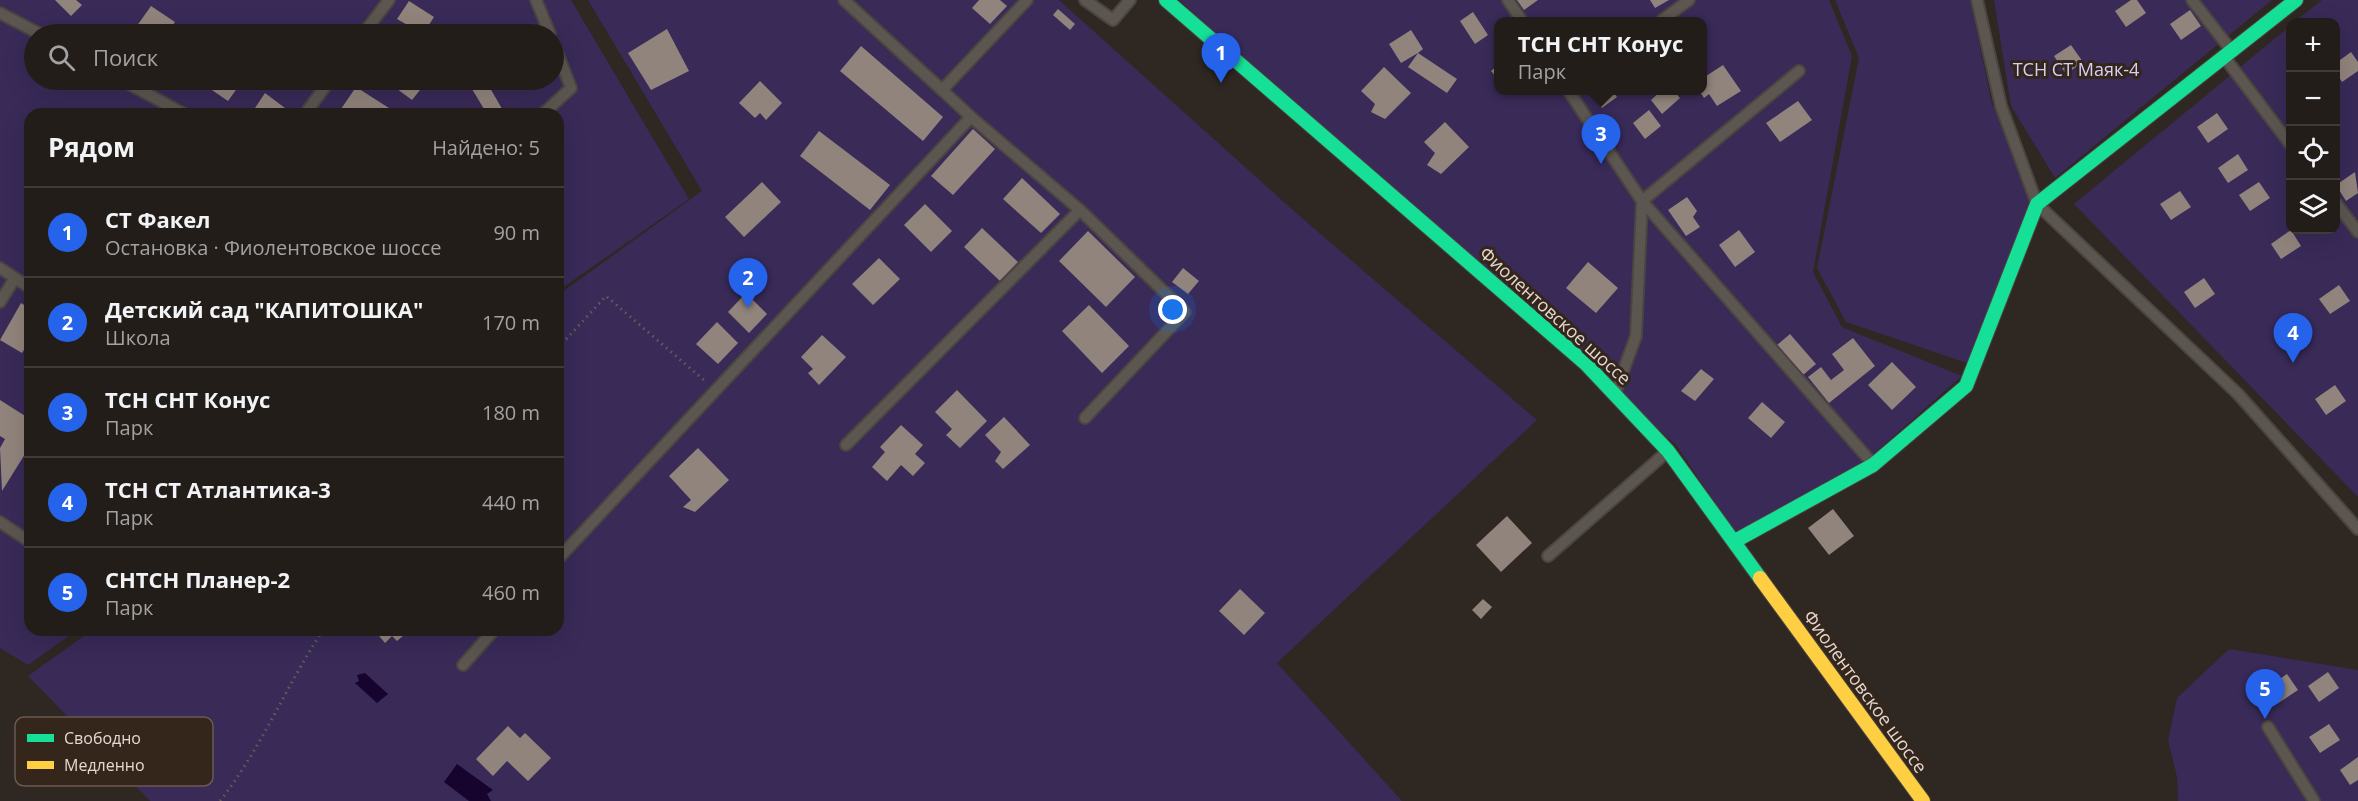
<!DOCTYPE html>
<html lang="ru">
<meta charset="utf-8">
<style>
:root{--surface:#231d19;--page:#2f2a26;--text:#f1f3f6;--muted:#a3a2a2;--line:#403b38;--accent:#2563eb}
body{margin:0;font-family:"Open Sans",sans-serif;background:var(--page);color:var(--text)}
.controls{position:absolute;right:18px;top:18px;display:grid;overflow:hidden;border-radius:12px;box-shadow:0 6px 24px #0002}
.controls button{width:54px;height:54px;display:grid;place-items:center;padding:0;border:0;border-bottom:2px solid var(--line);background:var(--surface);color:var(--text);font:30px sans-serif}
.you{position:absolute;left:1173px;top:310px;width:21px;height:21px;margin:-15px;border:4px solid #fff;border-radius:50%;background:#1a73e8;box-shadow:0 0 0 9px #1a73e833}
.badge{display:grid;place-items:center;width:39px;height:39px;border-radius:50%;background:var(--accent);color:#fff;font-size:20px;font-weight:700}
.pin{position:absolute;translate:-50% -50px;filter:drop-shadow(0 2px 3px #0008)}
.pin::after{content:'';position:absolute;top:32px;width:21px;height:18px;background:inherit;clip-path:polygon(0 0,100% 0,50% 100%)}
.popup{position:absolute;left:1494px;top:17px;width:213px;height:78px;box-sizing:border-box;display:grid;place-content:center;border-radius:12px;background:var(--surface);filter:drop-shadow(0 2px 4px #0005);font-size:20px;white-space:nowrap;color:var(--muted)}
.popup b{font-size:22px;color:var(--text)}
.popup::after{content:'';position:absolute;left:50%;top:100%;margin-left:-12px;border:12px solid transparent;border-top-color:var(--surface)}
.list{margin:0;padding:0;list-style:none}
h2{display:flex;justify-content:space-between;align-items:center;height:78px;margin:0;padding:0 24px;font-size:26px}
h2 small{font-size:20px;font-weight:400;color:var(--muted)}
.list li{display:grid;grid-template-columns:39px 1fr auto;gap:18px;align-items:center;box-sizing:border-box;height:90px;padding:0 24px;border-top:2px solid var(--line)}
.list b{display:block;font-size:22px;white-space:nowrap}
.list p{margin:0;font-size:20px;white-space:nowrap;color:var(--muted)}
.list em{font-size:20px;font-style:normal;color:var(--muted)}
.icon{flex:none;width:33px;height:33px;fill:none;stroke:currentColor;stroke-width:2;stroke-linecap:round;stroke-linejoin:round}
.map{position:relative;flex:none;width:2358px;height:801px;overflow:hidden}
.search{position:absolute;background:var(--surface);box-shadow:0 6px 24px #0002;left:24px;top:24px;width:540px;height:66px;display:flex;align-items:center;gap:15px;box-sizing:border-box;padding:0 21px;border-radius:33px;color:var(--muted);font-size:22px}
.panel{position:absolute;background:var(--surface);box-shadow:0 6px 24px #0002;left:24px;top:108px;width:540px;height:528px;border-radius:18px}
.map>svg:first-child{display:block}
</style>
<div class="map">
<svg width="2358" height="801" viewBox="0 0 2358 801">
<rect width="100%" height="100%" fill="#2f2721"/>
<g fill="#392a58" fill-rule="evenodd">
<path d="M0,0H571L689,199L558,291V114H30V630H77L28,665L0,648ZM34,34H554V80H34Z"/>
<path d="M588,0H1059L1295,212L1537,420L1277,663L1402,801H150L28,676L92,630H558V295L702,191Z"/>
<path d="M1179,0H1829L1852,56L1813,272L1842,327L1962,376L1861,465L1735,532L1676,445ZM1499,21H1703V90H1499Z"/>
<path d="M1835,0H1970L1992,104L2038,197L1967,363L1846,322L1817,268L1859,58Z"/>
<path d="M1994,0H2272L2055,178L2011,106Z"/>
<path d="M2322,0H2358V497L2074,204L2290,26V230H2336V22H2294Z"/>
<path d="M2229,649L2358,670V801H2178L2177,777L2168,740L2177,698Z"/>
</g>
<g fill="#16042f">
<path d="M365,673L388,694L377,703L355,683L359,681L357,675Z"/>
<path d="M457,764L493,790L487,794L491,801H469L444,782Z"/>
</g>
<g fill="#91847c">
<path d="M55,0H76L82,5L71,16Z"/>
<path d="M979,0H1000L1007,6L990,24L972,8Z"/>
<path d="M1517,0H1538L1524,10Z"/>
<path d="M1650,0H1669L1655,8Z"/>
<path d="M2131,0H2137L2146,13L2126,27L2115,11Z"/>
<path d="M409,1L434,17L423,34L397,19Z"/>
<path d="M151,6L175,22L167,34H140L134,30Z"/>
<path d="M1058,9L1075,24L1070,30L1053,15Z"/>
<path d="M2190,10L2201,26L2181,40L2170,24Z"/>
<path d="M1473,12L1488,35L1475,44L1460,21Z"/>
<path d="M667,29L689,71L651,90L628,53Z"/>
<path d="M1411,30L1423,49L1418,53L1457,79L1447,93L1408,67L1418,53L1401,63L1389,44Z"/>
<path d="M2071,45L2083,62L2066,74L2054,56Z"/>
<path d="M861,46L943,117L923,141L840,71Z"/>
<path d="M2351,52L2358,62V71L2342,82L2336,72V63Z"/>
<path d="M1499,64V80L1491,71Z"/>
<path d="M1723,65L1741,91L1717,106L1709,94L1704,98L1699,90H1703V78Z"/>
<path d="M1384,67L1411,93L1385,119L1371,112L1375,104L1361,91Z"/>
<path d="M215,80H243L228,101L209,88Z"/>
<path d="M385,80H428L412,100Z"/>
<path d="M486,81L505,114H487L472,89Z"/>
<path d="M760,81L782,103L766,120L760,113L755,118L739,103Z"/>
<path d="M356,87L389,108L385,114L339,112Z"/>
<path d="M1590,90H1612L1617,97L1602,108Z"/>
<path d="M1662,90H1673L1680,98L1662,114L1651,100Z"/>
<path d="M265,93L285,108L281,114H251Z"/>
<path d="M1798,101L1812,120L1780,142L1766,123Z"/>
<path d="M1649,110L1661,126L1645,139L1633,123Z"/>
<path d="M2217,113L2228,129L2208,143L2197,127Z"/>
<path d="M1445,122L1469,147L1441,174L1427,165L1435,153L1424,142Z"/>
<path d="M973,129L995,149L953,195L931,176Z"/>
<path d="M819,131L890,185L870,210L800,156Z"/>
<path d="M2238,154L2248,170L2228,183L2218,168Z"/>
<path d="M2355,172L2358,193L2346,201L2336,185Z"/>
<path d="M1022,178L1060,214L1041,233L1003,199Z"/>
<path d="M762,182L781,202L744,237L725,217Z"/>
<path d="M2259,182L2270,198L2250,211L2239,195Z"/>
<path d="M2180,191L2191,207L2171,220L2160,204Z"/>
<path d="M1687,197L1697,211L1693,217L1700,227L1686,236L1668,210Z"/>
<path d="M925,204L952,231L931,252L904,225Z"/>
<path d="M982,228L1018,262L1000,281L964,247Z"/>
<path d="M1739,230L1755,252L1735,267L1719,245Z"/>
<path d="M2291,230L2301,246L2281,259L2271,244Z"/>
<path d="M1088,231L1135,277L1106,307L1059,261Z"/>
<path d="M879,258L900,279L873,305L852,284Z"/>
<path d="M1588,262L1618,288L1596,313L1566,288Z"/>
<path d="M1183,268L1199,281L1188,294L1172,282Z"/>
<path d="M2204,278L2215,294L2195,308L2184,292Z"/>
<path d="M2339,285L2350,301L2330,314L2319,299Z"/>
<path d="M746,293L767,314L749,333L728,312Z"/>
<path d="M21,303L30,309V340L22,353L0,340Z"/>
<path d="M1089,305L1129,346L1102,373L1062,331Z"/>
<path d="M717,322L738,343L718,364L696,344Z"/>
<path d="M1790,334L1816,364L1803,375L1777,345Z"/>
<path d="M822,335L846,357L819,385L808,373L813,369L801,357Z"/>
<path d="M1853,338L1875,366L1829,403L1808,377L1821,367L1831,380L1844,370L1832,354Z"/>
<path d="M1892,362L1916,387L1892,410L1868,385Z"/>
<path d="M1701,369L1714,379L1695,401L1681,391Z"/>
<path d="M2335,385L2346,401L2326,415L2315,399Z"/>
<path d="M957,390L987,421L960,448L946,435L952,429L935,412Z"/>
<path d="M0,400L30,419V446L2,491L0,448L5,439L0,436Z"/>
<path d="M1762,402L1785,422L1771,438L1748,418Z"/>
<path d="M1004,417L1030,445L1003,469L995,461L1001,452L985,435Z"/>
<path d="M901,425L923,445L915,454L925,463L913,476L901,465L887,481L872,467L885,452L880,447Z"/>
<path d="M698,448L729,480L695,512L683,507L691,500L669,476Z"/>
<path d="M1833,509L1854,536L1829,555L1808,528Z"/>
<path d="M1507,516L1532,543L1501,572L1476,545Z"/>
<path d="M1240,589L1265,613L1244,635L1219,611Z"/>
<path d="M1483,599L1492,607L1481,619L1472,610Z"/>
<path d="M374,630H400L404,635L397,641L392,636L385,643Z"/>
<path d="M2328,672L2339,688L2319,702L2308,686Z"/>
<path d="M2287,674L2298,690L2277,704L2267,688Z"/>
<path d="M2329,724L2340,740L2320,753L2309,737Z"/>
<path d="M508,726L520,738L525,733L551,758L528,781L507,761L493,776L476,759Z"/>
<path d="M2358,757V780L2350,785L2340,770Z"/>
</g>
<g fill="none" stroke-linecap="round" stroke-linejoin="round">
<defs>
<g id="lane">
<path d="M536,0L550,34"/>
<path d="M844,0L942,90"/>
<path d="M1085,0L1113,20L1130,0"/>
<path d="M1508,0L1522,21"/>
<path d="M1977,0L2001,106L2037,204L2238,394L2358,529"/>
<path d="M2192,0L2231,50"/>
<path d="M0,13L40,34"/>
<path d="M1661,21L1689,0"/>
<path d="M363,34L389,0"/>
<path d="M2225,58L2290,144"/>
<path d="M1799,71L1642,201L1873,464"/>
<path d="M122,80L184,114"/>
<path d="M1568,90L1642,201L1636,336L1616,391"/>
<path d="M305,114L330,80"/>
<path d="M543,114L571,88L554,44"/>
<path d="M2336,203L2358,232"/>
<path d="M1080,210L1185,312L1085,418"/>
<path d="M0,268L30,288"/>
<path d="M0,302L15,278"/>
<path d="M846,445L1080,210L971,117"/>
<path d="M0,522L30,542"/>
<path d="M1548,556L1668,451"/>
<path d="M558,559L971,117L942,90L1027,0"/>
<path d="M463,665L494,630"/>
<path d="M2268,727L2314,801"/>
</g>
<g id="fast">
<path d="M1166,0L1586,364L1668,451L1760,578"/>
<path d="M1735,541L1873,465L1966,386L2037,204L2296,0"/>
</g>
<path id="slow" d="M1760,578L1923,801"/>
</defs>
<use href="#lane" stroke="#4c443f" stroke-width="14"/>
<use href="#fast" stroke="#4c443f" stroke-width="16"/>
<use href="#slow" stroke="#4c443f" stroke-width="16"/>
<g stroke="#635d58" stroke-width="3" stroke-dasharray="1.5 4.5" stroke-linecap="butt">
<path d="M558,348L606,296L705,381"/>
<path d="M220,801C261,749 286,686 323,630"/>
</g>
<use href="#lane" stroke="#5c5651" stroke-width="10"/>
<use href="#fast" stroke="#16e098" stroke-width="14"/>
<use href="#slow" stroke="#ffcf43" stroke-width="14"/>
</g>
<g text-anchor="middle" stroke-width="6" stroke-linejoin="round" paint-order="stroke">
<g font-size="18" fill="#d8cff9" stroke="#35261b">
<text x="2076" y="76">ТСН СТ Маяк-4</text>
</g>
<g font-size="18" fill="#e3d8d2" stroke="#35261b">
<text transform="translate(1555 316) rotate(42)" y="6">Фиолентовское шоссе</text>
<text transform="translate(1865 692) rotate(54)" y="6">Фиолентовское шоссе</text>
</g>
</g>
<rect x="15" y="717" width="198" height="69" rx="9" fill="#35261b" stroke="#695b52" stroke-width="1.5"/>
<rect x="27" y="734" width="27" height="8" fill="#16e098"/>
<rect x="27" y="761" width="27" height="8" fill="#ffcf43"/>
<g font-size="16" fill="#e3d8d2">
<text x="64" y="744">Свободно</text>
<text x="64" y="771">Медленно</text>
</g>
</svg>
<div class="controls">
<button>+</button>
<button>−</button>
<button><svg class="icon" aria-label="locate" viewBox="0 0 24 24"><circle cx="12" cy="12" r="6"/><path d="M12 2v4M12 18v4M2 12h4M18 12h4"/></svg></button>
<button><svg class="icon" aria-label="layers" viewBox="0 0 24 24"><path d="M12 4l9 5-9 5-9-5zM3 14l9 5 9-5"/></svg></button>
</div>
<div class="you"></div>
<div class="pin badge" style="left:1221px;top:83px">1</div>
<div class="pin badge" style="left:748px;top:308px">2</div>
<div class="pin badge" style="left:1601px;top:164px">3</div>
<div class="popup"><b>ТСН СНТ Конус</b>Парк</div>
<div class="pin badge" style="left:2293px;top:363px">4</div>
<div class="pin badge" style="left:2265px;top:719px">5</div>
<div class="search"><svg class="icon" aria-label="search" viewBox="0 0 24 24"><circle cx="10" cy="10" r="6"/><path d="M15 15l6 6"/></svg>Поиск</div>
<section class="panel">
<h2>Рядом<small>Найдено: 5</small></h2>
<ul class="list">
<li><span class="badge">1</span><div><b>СТ Факел</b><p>Остановка · Фиолентовское шоссе</p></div><em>90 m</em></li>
<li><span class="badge">2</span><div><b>Детский сад &quot;КАПИТОШКА&quot;</b><p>Школа</p></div><em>170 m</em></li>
<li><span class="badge">3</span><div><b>ТСН СНТ Конус</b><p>Парк</p></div><em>180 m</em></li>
<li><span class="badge">4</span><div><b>ТСН СТ Атлантика-3</b><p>Парк</p></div><em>440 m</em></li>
<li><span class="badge">5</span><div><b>СНТСН Планер-2</b><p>Парк</p></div><em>460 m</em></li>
</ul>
</section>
</div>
